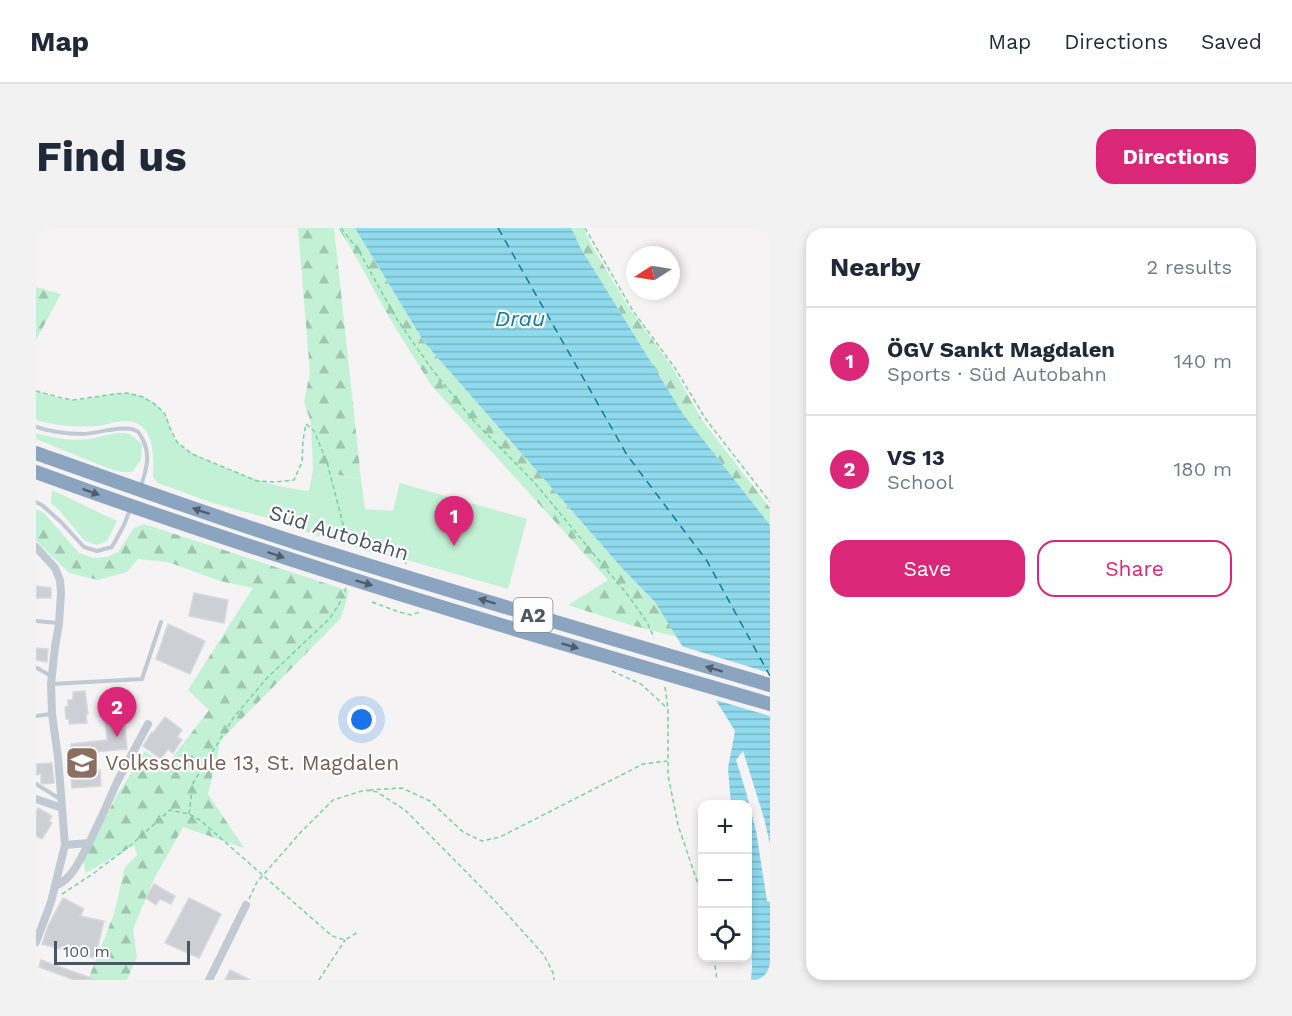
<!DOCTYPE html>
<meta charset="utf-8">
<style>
:root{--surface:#fff;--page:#f2f2f3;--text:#1f2937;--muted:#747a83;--line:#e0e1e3;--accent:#db2777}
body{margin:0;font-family:"Work Sans",sans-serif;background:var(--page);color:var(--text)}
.controls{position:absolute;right:18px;bottom:18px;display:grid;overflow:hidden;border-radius:12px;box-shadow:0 3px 9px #0003}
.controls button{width:54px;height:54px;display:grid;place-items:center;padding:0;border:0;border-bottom:2px solid var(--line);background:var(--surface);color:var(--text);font:30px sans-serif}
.compass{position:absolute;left:590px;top:18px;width:54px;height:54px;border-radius:50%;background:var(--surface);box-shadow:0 3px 9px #0003;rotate:258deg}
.scale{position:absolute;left:18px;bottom:15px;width:136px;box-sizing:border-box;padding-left:6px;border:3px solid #4a5661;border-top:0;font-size:16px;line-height:21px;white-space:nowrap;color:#4a5661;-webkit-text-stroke:4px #fff;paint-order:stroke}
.you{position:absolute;left:326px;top:492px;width:21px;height:21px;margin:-15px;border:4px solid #fff;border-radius:50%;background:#1a73e8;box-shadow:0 0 0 9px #1a73e833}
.badge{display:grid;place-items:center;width:39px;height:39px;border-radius:50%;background:var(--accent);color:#fff;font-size:20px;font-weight:700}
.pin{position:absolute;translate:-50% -50px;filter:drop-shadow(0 2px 3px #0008)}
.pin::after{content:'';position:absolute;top:32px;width:21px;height:18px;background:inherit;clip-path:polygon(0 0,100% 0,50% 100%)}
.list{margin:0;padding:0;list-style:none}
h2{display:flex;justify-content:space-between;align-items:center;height:78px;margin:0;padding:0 24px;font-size:26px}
h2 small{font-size:20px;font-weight:400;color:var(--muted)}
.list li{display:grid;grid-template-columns:39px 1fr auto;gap:18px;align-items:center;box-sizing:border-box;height:108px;padding:0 24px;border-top:2px solid var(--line)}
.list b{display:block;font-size:22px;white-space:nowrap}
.list p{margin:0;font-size:20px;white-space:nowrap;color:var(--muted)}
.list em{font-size:20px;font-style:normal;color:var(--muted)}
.actions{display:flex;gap:12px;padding:18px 24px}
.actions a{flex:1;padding:14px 0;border:2px solid var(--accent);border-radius:18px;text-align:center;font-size:21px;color:var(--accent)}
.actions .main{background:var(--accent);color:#fff}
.icon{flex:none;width:33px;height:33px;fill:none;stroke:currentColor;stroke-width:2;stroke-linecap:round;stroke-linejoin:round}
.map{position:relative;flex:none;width:734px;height:752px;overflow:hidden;border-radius:18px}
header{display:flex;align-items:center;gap:36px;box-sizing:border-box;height:84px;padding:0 30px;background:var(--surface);border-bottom:2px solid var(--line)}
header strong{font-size:28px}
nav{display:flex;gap:33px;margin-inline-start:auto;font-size:21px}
.intro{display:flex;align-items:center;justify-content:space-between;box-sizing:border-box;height:144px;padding:0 36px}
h1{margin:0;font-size:42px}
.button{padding:15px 27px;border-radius:18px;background:var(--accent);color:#fff;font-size:21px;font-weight:700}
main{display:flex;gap:36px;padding:0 36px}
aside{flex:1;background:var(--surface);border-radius:18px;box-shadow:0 3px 9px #0003}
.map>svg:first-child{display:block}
</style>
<header>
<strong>Map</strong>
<nav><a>Map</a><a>Directions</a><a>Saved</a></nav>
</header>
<div class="intro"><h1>Find us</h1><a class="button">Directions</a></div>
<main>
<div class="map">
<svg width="734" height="752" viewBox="0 0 734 752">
<defs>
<pattern id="forest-firs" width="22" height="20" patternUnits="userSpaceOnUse" patternTransform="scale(1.5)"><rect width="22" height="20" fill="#c3f1d5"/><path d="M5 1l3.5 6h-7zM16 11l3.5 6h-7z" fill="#a0c6b0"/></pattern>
<pattern id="water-rules" width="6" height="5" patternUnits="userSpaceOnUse" patternTransform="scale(1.5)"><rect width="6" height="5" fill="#90daee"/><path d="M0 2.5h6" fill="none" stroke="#78b4c4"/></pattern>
</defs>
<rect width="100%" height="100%" fill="#f5f3f3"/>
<g fill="#c3f1d5">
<path d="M0,163C13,167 26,172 40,172C62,171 86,159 107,169C115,172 124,179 129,186C134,195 135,207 142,215C151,224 162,228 173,233C208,248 235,259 273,263L277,242L325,251L329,281L357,283L364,255L491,291L472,361L364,330L340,326L248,297L243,293L177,275L122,255L117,249C118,228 119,193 89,193C80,193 70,197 61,198C40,199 20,198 0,192Z"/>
<path d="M0,205C16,210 35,213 52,211C65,210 82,201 95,207C98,209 103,214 106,216L105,232L96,244H86L74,241L0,211Z"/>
<path d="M16,262L81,293L71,313L61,317L49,313L23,282L15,275Z"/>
</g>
<g fill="url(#forest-firs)">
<path d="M262,0H298L325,251L277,242L275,195L268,173L274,145Z"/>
<path d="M302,0H319L388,114L586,340L619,374L641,409L591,396L532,377L572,352L395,157L357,96L312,15Z"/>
<path d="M535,0H548L554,15L595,83L636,139L666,192L734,280V297L647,186L544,19Z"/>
<path d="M0,59L25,66L0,112Z"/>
<path d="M0,281L8,285L43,325L57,330L71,329L82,324L98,300L108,296L313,363L305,390L185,512L172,566L208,620L147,599L118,651L97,701L101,729L91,752H52L78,686L89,639L101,627L98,617L50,645L47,633L81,567L109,523L130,538L173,482L152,462L217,360L184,353L132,334L102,331L91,344L62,352L33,345L0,312Z"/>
</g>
<path fill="url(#water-rules)" d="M319,0H535L544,19L647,186L734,297V616L728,590L707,523L700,532L710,564L720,603L731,673L734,674V736L729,752H715L716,739L715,691L712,674V576H695L692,540L699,503L619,374L586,340L388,114Z"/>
<path fill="#f5f3f3" d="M642,417L734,445V488L676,471Z"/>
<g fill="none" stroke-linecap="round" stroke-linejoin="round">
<path stroke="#0c7c9b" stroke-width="1.5" stroke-dasharray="8 6" stroke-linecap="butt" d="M462,0L591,227L671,333L734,448"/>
</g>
<g fill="#cdcfd5" stroke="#d7d9de" stroke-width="1.5">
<path d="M0,358L15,360V370H0Z"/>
<path d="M158,365L192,372L188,395L153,388Z"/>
<path d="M132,396L169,413L154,446L120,431Z"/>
<path d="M0,420L12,421L11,434L0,432Z"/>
<path d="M49,463L52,486L50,487L51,495L33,496V491H30L29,479L32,478V472H37V464Z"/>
<path d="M88,488L91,521L57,524L59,542H64L65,558L36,560L33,528L36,527L35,516L71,512L69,490Z"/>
<path d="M129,489L146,502L141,509L146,512L137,525L132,521L125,531L107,518L116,504L117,505Z"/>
<path d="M16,535L18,555L8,556L5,555V546L0,547V536Z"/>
<path d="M2,580L16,588L13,593L16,595L6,611L0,608V584Z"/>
<path d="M118,656L139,668L135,676L124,671L120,677L110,670Z"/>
<path d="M27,670L48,681L44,688L68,693L59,730L6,716L12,698Z"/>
<path d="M153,670L185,686L163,730L129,715Z"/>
<path d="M5,732L58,751V752H38L3,739Z"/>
<path d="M194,742L214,752H189Z"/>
</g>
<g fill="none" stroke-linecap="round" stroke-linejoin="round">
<g stroke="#7ad0a6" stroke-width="1.5" stroke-dasharray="4.5 3" stroke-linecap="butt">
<path d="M305,0L323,23L360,90L398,144L437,192L498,254L591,366L611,394L618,410"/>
<path d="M549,0L597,83L639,140L669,190L734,274"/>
<path d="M0,163L26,170L37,172L79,166L91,165L107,169L120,177L129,186L134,200L141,214L156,226L221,253L238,254L258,252L266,234L267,212L270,196L278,203L291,234L309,304L316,320"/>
<path d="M363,318L370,336"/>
<path d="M336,374L363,384L375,387L384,384"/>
<path d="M576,443L605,456L631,480"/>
<path d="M629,459L632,481V547L642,597L666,668"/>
<path d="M333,562L366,560L394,573L427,604L446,613L464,609L607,536L631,533"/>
<path d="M153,586L157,555L198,489L231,450L294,390L303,376L310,360"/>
<path d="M26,666L58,645L95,617L134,582L153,586L164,592L296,708L309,712L322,704"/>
<path d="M213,671L221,654L264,605L297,572L329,562L341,564L369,582L461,675L508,727L517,745L518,752"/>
<path d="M678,730L681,752"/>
<path d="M283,752L309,712"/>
</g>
<g stroke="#c1cad2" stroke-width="4">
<path d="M0,199C15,204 31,206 47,206C60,206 92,195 102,204C104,205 106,211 107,212C115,228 110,242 105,258"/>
<path d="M0,274L6,277L25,294L48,319L61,323L76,319L88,297L95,279"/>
<path d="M0,393L23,395"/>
<path d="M1,440L15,448"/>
<path d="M16,456L106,451L125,394"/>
<path d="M0,488L15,486"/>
<path d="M0,556L24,571"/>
<path d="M0,749L6,752"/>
</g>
<g stroke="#c1cad2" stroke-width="8">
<path d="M0,319L19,340L24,352L25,365L23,396L19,419L15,456L16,486L22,529L29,617L15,674L0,714"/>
<path d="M0,571L26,580"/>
<path d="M29,617L53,615L65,590L81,554L112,496"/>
<path d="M19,658C37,651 44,631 53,615"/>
<path d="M173,752L210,677"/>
</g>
<g stroke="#8ba5c1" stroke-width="14">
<path d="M0,225C87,256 173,287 261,315C418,365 576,411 734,457"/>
<path d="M0,244C241,332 487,405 734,476"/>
</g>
</g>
<defs><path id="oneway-solid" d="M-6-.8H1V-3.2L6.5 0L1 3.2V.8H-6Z" transform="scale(1.5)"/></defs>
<g fill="#505e6b">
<use href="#oneway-solid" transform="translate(55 264) rotate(20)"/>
<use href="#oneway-solid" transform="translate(165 283) rotate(-161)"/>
<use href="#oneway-solid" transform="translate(240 327) rotate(18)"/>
<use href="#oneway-solid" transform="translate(328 355) rotate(17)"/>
<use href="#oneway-solid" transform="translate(451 373) rotate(-163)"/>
<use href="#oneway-solid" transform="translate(534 418) rotate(17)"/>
<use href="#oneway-solid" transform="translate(678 441) rotate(-164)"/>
</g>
<defs>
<symbol id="school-square" viewBox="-11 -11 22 22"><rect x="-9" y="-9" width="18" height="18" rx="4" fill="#8d6e63" stroke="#fff"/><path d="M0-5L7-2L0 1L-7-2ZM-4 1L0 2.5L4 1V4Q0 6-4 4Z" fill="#fff"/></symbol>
</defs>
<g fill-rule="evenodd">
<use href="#school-square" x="27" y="516" width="38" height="38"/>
</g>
<g text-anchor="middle" stroke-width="4.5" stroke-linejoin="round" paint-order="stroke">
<rect fill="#fff" stroke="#808990" stroke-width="1.5" x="477.5" y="370" width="39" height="34" rx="4.5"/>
<g font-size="20" font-weight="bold" fill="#4a5661">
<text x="497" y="394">A2</text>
</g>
<g font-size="21" fill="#4a5661" stroke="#fff">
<text transform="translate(303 305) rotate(17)" y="7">Süd Autobahn</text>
</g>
<g font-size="21" fill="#785e54" stroke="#fff" text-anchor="start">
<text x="69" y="542">Volksschule 13, St. Magdalen</text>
</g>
<g font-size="22" font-style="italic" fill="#0c7c9b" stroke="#fff">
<text x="484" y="98">Drau</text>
</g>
</g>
</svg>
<div class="controls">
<button>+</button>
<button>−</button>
<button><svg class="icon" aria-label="locate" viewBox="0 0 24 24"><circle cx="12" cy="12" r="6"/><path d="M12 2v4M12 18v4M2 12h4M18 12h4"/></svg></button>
</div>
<svg class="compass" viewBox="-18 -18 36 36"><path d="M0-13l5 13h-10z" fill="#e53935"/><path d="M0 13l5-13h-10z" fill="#747a83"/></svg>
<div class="scale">100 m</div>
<div class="you"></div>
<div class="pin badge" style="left:418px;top:318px">1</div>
<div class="pin badge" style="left:81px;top:509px">2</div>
</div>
<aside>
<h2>Nearby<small>2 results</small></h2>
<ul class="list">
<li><span class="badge">1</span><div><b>ÖGV Sankt Magdalen</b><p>Sports · Süd Autobahn</p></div><em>140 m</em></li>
<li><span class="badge">2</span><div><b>VS 13</b><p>School</p></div><em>180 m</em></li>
</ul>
<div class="actions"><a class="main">Save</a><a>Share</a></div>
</aside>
</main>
